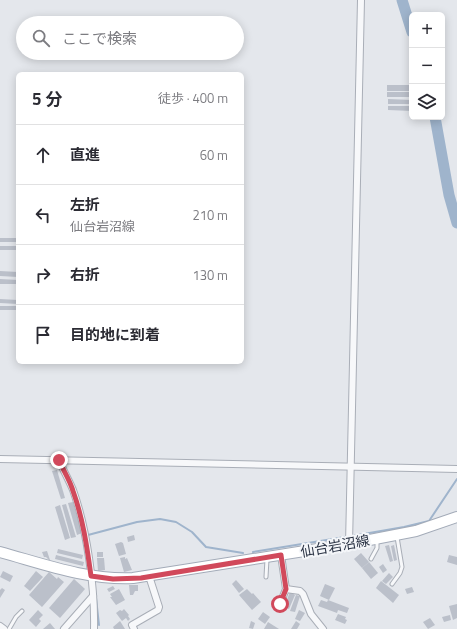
<!DOCTYPE html>
<html lang="ja">
<meta charset="utf-8">
<style>
:root{--surface:#fff;--page:#f2f2f3;--text:#2b2b33;--muted:#7c7c81;--line:#e1e1e2}
body{margin:0;font-family:"Titillium Web","Noto Sans JP",sans-serif;background:var(--page);color:var(--text)}
.controls{position:absolute;right:12px;top:12px;display:grid;overflow:hidden;border-radius:6px;box-shadow:0 2px 10px #0003}
.controls button{width:36px;height:36px;display:grid;place-items:center;padding:0;border:0;border-bottom:1px solid var(--line);background:var(--surface);color:var(--text);font:20px sans-serif}
.stop{position:absolute;width:12px;height:12px;margin:-9px;border:3px solid #d1495b;border-radius:50%;background:#fff}
.stop.end{background:#d1495b;border-color:#fff;box-shadow:0 1px 4px #0008}
.list{margin:0;padding:0;list-style:none}
h2{display:flex;justify-content:space-between;align-items:center;height:52px;margin:0;padding:0 16px;font-size:17px}
h2 small{font-size:13px;font-weight:400;color:var(--muted)}
.list li{display:grid;grid-template-columns:26px 1fr auto;gap:12px;align-items:center;box-sizing:border-box;height:60px;padding:0 16px;border-top:1px solid var(--line)}
.list b{display:block;font-size:15px;white-space:nowrap}
.list p{margin:0;font-size:13px;white-space:nowrap;color:var(--muted)}
.list em{font-size:13px;font-style:normal;color:var(--muted)}
.icon{flex:none;width:22px;height:22px;fill:none;stroke:currentColor;stroke-width:2;stroke-linecap:round;stroke-linejoin:round}
.map{position:relative;flex:none;width:457px;height:629px;overflow:hidden}
.search{position:absolute;background:var(--surface);box-shadow:0 2px 10px #0003;left:16px;top:16px;width:228px;height:44px;display:flex;align-items:center;gap:10px;box-sizing:border-box;padding:0 14px;border-radius:22px;color:var(--muted);font-size:15px}
.panel{position:absolute;background:var(--surface);box-shadow:0 2px 10px #0003;left:16px;top:72px;width:228px;height:292px;border-radius:6px}
.map>svg:first-child{display:block}
</style>
<div class="map">
<svg width="457" height="629" viewBox="0 0 457 629">
<rect width="100%" height="100%" fill="#e4e7ec"/>
<g fill="none" stroke-linecap="round" stroke-linejoin="round">
<g stroke="#9fb4cc" stroke-width="2">
<path d="M88,536V535L137,522L160,519L176,522L192,532L206,547L243,553"/>
<path d="M352,536L404,527L429,521L457,479"/>
<path d="M253,552L345,537"/>
<path d="M96,598L99,625"/>
</g>
<g stroke="#9fb4cc" stroke-width="11">
<path d="M402,0L412,32"/>
<path d="M435,117L449,195L457,223"/>
</g>
</g>
<g fill="#bbc0ca">
<rect x="387" y="85" width="25" height="6"/>
<rect x="387" y="92" width="25" height="5"/>
<path d="M388,99L412,100V104H388Z"/>
<path d="M388,106H412V111L388,110Z"/>
<rect x="0" y="238" width="18" height="4"/>
<rect x="0" y="246" width="18" height="4"/>
<path d="M0,271L18,272V277L0,276Z"/>
<path d="M0,279L18,280V284H0Z"/>
<path d="M0,299L18,300V304L0,303Z"/>
<rect x="0" y="306" width="18" height="4"/>
<path d="M57,470L65,498L61,499L52,471Z"/>
<path d="M73,502L82,533L77,535L68,503Z"/>
<path d="M66,504L76,537L71,538L62,505Z"/>
<path d="M60,505L70,538L65,540L55,507Z"/>
<path d="M134,535L135,540L128,542L127,537Z"/>
<path d="M121,542L123,543L126,554L119,556L115,544Z"/>
<path d="M389,545L393,561L390,562L385,546Z"/>
<path d="M394,545L397,560L394,561L391,546Z"/>
<path d="M58,549L83,555L82,559L57,553Z"/>
<path d="M47,551L50,560H49L46,557H44L42,552Z"/>
<rect x="97" y="552" width="6" height="5"/>
<path d="M361,553L369,562L362,568L354,559Z"/>
<path d="M56,555L84,562L83,566L55,559Z"/>
<path d="M449,555L457,557V565L447,562Z"/>
<path d="M125,557V559L127,558L132,570L124,572L120,558Z"/>
<path d="M97,558H104L105,570L98,571Z"/>
<path d="M369,562L378,573L371,579L362,568Z"/>
<path d="M383,564L387,570L383,573L379,567Z"/>
<path d="M3,571L13,576L10,582L0,577Z"/>
<path d="M36,571L43,577L30,591L24,586Z"/>
<path d="M49,572L57,579L58,577L64,582L42,607L29,595Z"/>
<path d="M389,573L393,577L386,584L382,581Z"/>
<path d="M74,579L85,589L60,618L49,608Z"/>
<path d="M236,580L244,589L239,593L232,584Z"/>
<path d="M381,581L399,595L393,603L376,588Z"/>
<path d="M325,584L335,588L329,600L320,596Z"/>
<path d="M129,585H138V591H135L133,595H130Z"/>
<path d="M113,586L115,589L109,592L107,589Z"/>
<path d="M412,587L414,592L407,594L405,589Z"/>
<path d="M2,588L5,590L0,598V590Z"/>
<path d="M119,589L125,600L116,605L110,597H112L110,594Z"/>
<path d="M247,589L252,594L253,593L261,602L252,610L239,595Z"/>
<path d="M290,592L295,595L289,609L284,607Z"/>
<path d="M296,595L300,596L295,612L290,611Z"/>
<path d="M321,600L327,602L328,600L349,608L347,613L338,610L337,613L318,606Z"/>
<path d="M457,604V618L453,620L449,606Z"/>
<path d="M124,609L129,615L128,616L130,619L128,621L126,618L122,621L116,613L120,610L122,611Z"/>
<path d="M38,610L43,615L39,619L41,621L36,627L29,620Z"/>
<path d="M299,610L305,613L300,621L295,619Z"/>
<path d="M263,612L270,617L265,624L258,619Z"/>
<path d="M338,614L346,617L345,619L347,620L345,624L335,620Z"/>
<path d="M450,615L451,620L444,622L442,617Z"/>
<path d="M430,618L435,625L428,629L423,622Z"/>
<path d="M120,621L125,629H114L113,627Z"/>
<path d="M251,621L255,623L253,629L249,628Z"/>
<path d="M296,621L300,624L297,629H291Z"/>
<path d="M268,622L279,629H264Z"/>
<path d="M50,623L55,629H43Z"/>
</g>
<g fill="none" stroke-linecap="round" stroke-linejoin="round">
<defs>
<g id="service">
<path d="M371,559L377,548V541"/>
<path d="M266,577L267,559"/>
<path d="M392,584L400,573L402,567L397,537"/>
<path d="M9,629L16,617L22,611"/>
</g>
<g id="minor">
<path d="M0,459L457,469"/>
<path d="M59,460C63,470 69,480 73,490C87,529 95,588 94,629"/>
<path d="M349,544L361,0"/>
<path d="M286,589L300,591L303,594L311,614L323,629"/>
<path d="M280,604L286,589L281,555"/>
<path d="M0,626L4,629"/>
<path d="M64,629L93,596"/>
<path d="M134,629L132,625L158,610L159,607L149,576"/>
</g>
<path id="primary" d="M0,552C44,564 86,580 133,578L349,544L416,531L457,517"/>
</defs>
<use href="#service" stroke="#a9aeb7" stroke-width="5"/>
<use href="#minor" stroke="#a9aeb7" stroke-width="8"/>
<use href="#primary" stroke="#a3abb8" stroke-width="12"/>
<use href="#service" stroke="#f7f8fa" stroke-width="3"/>
<use href="#minor" stroke="#f7f8fa" stroke-width="6"/>
<use href="#primary" stroke="#fff" stroke-width="10"/>
</g>
<g fill="none" stroke-linecap="round" stroke-linejoin="round">
<path stroke="#d1495b" stroke-width="5" d="M59,460C63,470 70,480 73,491C83,519 87,547 91,576L113,579L141,578L281,555L286,589L280,604"/>
</g>
<g text-anchor="middle" stroke-width="4" stroke-linejoin="round" paint-order="stroke">
<g font-size="14" fill="#2b3445" stroke="#f4f6f9">
<text transform="translate(335 546) rotate(-10)" y="5">仙台岩沼線</text>
</g>
</g>
</svg>
<div class="controls">
<button>+</button>
<button>−</button>
<button><svg class="icon" aria-label="layers" viewBox="0 0 24 24"><path d="M12 4l9 5-9 5-9-5zM3 14l9 5 9-5"/></svg></button>
</div>
<div class="stop" style="left:280px;top:604px"></div>
<div class="stop end" style="left:59px;top:460px"></div>
<div class="search"><svg class="icon" aria-label="search" viewBox="0 0 24 24"><circle cx="10" cy="10" r="6"/><path d="M15 15l6 6"/></svg>ここで検索</div>
<section class="panel">
<h2>5 分<small>徒歩 · 400 m</small></h2>
<ul class="list">
<li><svg class="icon" aria-label="ahead" viewBox="0 0 24 24"><path d="M12 20V5M6 11l6-6 6 6"/></svg><div><b>直進</b></div><em>60 m</em></li>
<li><svg class="icon" aria-label="left" viewBox="0 0 24 24"><path d="M17 20v-9H6M10 6l-5 5 5 5"/></svg><div><b>左折</b><p>仙台岩沼線</p></div><em>210 m</em></li>
<li><svg class="icon" aria-label="right" viewBox="0 0 24 24"><path d="M7 20v-9h11M14 6l5 5-5 5"/></svg><div><b>右折</b></div><em>130 m</em></li>
<li><svg class="icon" aria-label="arrive" viewBox="0 0 24 24"><path d="M6 21V4h12l-3 4 3 4H6"/></svg><div><b>目的地に到着</b></div></li>
</ul>
</section>
</div>
